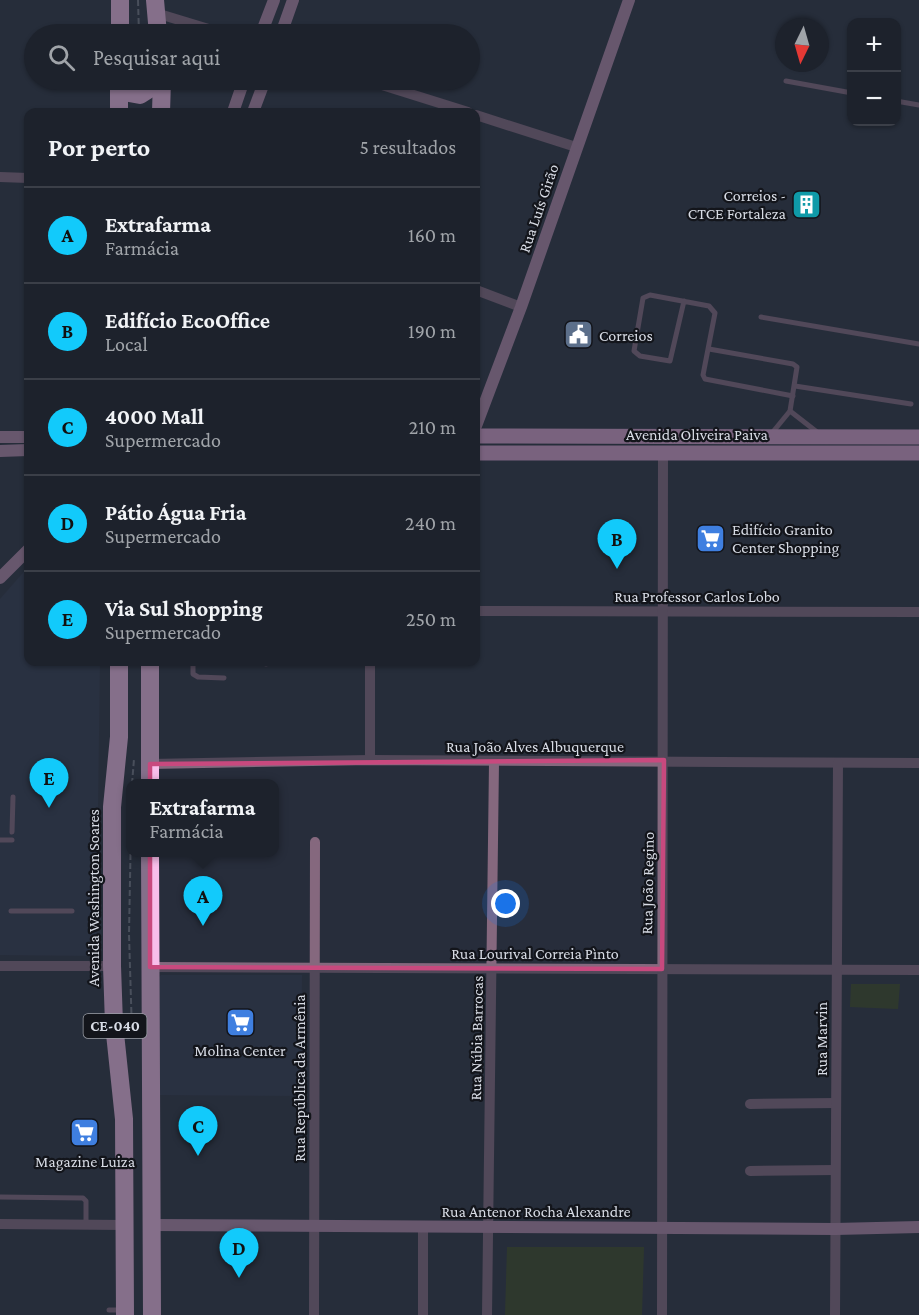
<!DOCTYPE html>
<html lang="pt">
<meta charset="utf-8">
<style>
:root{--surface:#1d222c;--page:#2a2f38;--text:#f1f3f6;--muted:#a0a4a9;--line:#3b3f48;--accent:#12cafb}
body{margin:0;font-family:"Crimson Pro",serif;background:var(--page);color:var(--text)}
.controls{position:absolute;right:18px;top:18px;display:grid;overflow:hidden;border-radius:12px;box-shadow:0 2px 4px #0004}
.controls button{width:54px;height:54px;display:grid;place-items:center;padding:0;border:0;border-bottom:2px solid var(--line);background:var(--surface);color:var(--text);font:30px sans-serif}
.compass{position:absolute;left:775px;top:18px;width:54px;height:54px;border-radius:50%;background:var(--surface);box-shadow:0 2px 4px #0004;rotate:185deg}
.you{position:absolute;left:506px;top:904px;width:21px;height:21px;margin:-15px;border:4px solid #fff;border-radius:50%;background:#1a73e8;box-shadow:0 0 0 9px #1a73e833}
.badge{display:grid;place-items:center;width:39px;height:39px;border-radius:50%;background:var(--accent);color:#111;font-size:20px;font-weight:700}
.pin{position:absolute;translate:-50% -50px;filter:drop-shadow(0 2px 3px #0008)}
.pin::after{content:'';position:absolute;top:32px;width:21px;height:18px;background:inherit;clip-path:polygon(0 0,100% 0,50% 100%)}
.popup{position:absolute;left:126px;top:779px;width:153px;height:78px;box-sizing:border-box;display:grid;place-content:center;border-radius:12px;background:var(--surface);filter:drop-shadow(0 2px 4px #0005);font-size:20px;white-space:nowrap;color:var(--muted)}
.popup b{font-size:22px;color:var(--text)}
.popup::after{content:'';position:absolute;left:50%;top:100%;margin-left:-12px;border:12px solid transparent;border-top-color:var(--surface)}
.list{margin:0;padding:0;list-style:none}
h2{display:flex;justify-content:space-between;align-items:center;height:78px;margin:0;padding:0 24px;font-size:26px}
h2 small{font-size:20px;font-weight:400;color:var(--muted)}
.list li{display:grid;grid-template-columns:39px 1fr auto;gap:18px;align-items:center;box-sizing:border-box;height:96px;padding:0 24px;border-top:2px solid var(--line)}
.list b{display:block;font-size:22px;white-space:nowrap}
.list p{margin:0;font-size:20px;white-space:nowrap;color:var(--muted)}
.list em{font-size:20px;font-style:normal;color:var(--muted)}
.icon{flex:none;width:33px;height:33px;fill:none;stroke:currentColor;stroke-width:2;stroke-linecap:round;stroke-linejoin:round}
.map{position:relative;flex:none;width:919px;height:1315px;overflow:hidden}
.search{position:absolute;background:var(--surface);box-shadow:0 2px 4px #0004;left:24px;top:24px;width:456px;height:66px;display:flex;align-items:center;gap:15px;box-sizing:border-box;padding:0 21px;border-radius:33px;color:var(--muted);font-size:22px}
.panel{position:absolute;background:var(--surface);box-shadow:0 2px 4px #0004;left:24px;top:108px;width:456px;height:558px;border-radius:12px}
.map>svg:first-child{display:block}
</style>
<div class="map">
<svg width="919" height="1315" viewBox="0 0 919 1315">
<rect width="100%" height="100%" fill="#272d3b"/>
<g fill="#2e3549">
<path d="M28,567V662H100L96,956L0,955V599Z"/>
<path d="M161,975H302L301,1096L159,1095L158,978Z"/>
</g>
<g fill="#39461d">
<path d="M851,984H900L898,1009L850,1007Z"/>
<path d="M507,1247H644L642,1315H505Z"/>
</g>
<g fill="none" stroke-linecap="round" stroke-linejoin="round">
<g stroke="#737884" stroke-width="2" stroke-dasharray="6 3" stroke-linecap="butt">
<path d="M138,0L139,34"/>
<path d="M132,784L134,759"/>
<path d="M131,827L129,934L132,1033"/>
</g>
<g stroke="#85687e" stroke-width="5">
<path d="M786,81L852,93"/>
<path d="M896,101L919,105"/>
<path d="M684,301L670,361L640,356L634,351L643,298L650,295L709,306L715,313L703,375L705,379L793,396"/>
<path d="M761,317L919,344"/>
<path d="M709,349L793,364L797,367L790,411L772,433"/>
<path d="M795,386L911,404"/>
<path d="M790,411L817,432"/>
<path d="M193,662V674L198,677L224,678"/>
<path d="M266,664V662"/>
<path d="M12,832L13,797"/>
<path d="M0,840H12"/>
<path d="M11,911H72"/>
<path d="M0,1197L83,1198L86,1201V1225"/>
<path d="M109,1310H121"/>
</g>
<g stroke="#85687e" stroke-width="10">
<path d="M156,13L225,34"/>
<path d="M366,80L468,112"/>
<path d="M476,115L576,147"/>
<path d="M0,177L28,178"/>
<path d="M476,290L521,307"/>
<path d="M476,611L919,612"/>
<path d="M370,760V662"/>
<path d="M150,764L370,760L919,763"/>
<path d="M0,966H112"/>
<path d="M150,967L919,970"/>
<path d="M750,1104L836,1103"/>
<path d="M750,1171L835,1170"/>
<path d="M0,1224L126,1225"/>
<path d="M423,1227V1315"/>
<path d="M314,1315L315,842"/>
<path d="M487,1315L494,762"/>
<path d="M662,1315L663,452"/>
<path d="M835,1315L838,763"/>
</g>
<g stroke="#b789ac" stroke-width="12">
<path d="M261,34L274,0"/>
<path d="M281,34L293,0"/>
<path d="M233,112L244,80"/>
<path d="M253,112L265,80"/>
<path d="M476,426L521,307L629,0"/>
<path d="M0,437H28"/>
<path d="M0,451L28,450"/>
<path d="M0,578L28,550"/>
<path d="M152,1225L835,1229L919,1227"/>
</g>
<g stroke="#dda2d0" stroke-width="15">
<path d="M476,436L919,437"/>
<path d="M476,453H919"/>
</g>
<g stroke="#f8beea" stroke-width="18">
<path d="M155,0L158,34"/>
<path d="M120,34V0"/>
<path d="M121,80L129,93L140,95L151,88L155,80"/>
<path d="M119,112V80"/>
<path d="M161,112L162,80"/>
<path d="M119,662V737L112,807V966L114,1024L124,1119L125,1315"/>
<path d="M150,662V784"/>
<path d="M150,852L152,1315"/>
</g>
</g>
<path d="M0 0H919V1315H0ZM664,760L662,969L150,967V764Z" fill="#272d3b" fill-opacity=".55" fill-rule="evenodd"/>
<path fill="none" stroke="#c8497e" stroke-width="4.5" stroke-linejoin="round" d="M664,760L662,969L150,967V764Z"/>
<defs>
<symbol id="building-square" viewBox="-11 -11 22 22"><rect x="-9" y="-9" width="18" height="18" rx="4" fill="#0f9aa8" stroke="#13151b"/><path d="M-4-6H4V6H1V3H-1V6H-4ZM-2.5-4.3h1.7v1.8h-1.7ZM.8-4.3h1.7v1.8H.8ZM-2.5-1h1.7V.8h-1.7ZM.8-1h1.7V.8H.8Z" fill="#fff"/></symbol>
<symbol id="civic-square" viewBox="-11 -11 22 22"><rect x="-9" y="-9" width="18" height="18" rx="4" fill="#5c6f8a" stroke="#13151b"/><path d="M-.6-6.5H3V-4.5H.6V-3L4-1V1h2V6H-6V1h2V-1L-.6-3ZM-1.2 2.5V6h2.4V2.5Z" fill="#fff"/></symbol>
<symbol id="supermarket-square" viewBox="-11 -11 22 22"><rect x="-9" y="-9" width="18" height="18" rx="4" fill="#3f7fe0" stroke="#13151b"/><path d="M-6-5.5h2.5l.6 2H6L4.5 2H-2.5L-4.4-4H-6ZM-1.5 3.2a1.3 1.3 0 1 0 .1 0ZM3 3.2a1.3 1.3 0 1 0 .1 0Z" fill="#fff"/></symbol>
</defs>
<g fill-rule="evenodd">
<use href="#building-square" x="790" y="188" width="33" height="33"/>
<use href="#civic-square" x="562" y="318" width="33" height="33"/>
<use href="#supermarket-square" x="694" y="522" width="33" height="33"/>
<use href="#supermarket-square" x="224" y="1006" width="33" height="33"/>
<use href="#supermarket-square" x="68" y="1116" width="33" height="33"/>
</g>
<g text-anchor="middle" stroke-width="4.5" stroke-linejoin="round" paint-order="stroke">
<rect fill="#13151b" stroke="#9da0a8" stroke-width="1.5" x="83.5" y="1014" width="63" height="24" rx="4.5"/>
<g font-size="15" font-weight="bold" fill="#d8dce5">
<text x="115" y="1031">CE-040</text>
</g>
<g font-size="16" fill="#d8dce5" stroke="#13151b" text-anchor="start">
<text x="786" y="201" text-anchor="end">Correios -<tspan x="786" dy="18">CTCE Fortaleza</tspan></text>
<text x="599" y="341">Correios</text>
<text x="732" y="535">Edifício Granito<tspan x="732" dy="18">Center Shopping</tspan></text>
<text x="240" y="1056" text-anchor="middle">Molina Center</text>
<text x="85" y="1167" text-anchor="middle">Magazine Luiza</text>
</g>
<g font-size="16" fill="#d8dce5" stroke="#13151b">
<text transform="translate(538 208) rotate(-71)" y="6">Rua Luís Girão</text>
<text x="697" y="440">Avenida Oliveira Paiva</text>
<text x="697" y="602">Rua Professor Carlos Lobo</text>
<text x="535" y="752">Rua João Alves Albuquerque</text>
<text transform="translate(647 883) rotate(-89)" y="6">Rua João Regino</text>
<text transform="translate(93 898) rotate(-90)" y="6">Avenida Washington Soares</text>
<text x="535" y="959">Rua Lourival Correia Pìnto</text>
<text transform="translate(476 1038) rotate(-89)" y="6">Rua Núbia Barrocas</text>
<text transform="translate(821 1039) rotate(-90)" y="6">Rua Marvin</text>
<text transform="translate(299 1078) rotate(-90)" y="6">Rua República da Armênia</text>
<text x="536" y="1217">Rua Antenor Rocha Alexandre</text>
</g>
</g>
</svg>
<div class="controls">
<button>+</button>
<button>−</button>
</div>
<svg class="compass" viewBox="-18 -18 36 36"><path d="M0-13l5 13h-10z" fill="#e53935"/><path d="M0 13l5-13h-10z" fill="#a0a4a9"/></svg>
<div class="you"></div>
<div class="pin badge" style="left:203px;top:926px">A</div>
<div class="popup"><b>Extrafarma</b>Farmácia</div>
<div class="pin badge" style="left:617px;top:569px">B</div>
<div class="pin badge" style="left:198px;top:1156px">C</div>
<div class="pin badge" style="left:239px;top:1278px">D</div>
<div class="pin badge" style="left:49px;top:808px">E</div>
<div class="search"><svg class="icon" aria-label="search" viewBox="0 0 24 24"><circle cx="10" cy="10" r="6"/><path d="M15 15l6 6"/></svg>Pesquisar aqui</div>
<section class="panel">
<h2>Por perto<small>5 resultados</small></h2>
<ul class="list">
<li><span class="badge">A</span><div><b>Extrafarma</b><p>Farmácia</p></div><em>160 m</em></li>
<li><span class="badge">B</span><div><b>Edifício EcoOffice</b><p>Local</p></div><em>190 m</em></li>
<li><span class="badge">C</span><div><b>4000 Mall</b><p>Supermercado</p></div><em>210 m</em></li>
<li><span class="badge">D</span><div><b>Pátio Água Fria</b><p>Supermercado</p></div><em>240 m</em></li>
<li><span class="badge">E</span><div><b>Via Sul Shopping</b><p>Supermercado</p></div><em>250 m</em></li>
</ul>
</section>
</div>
